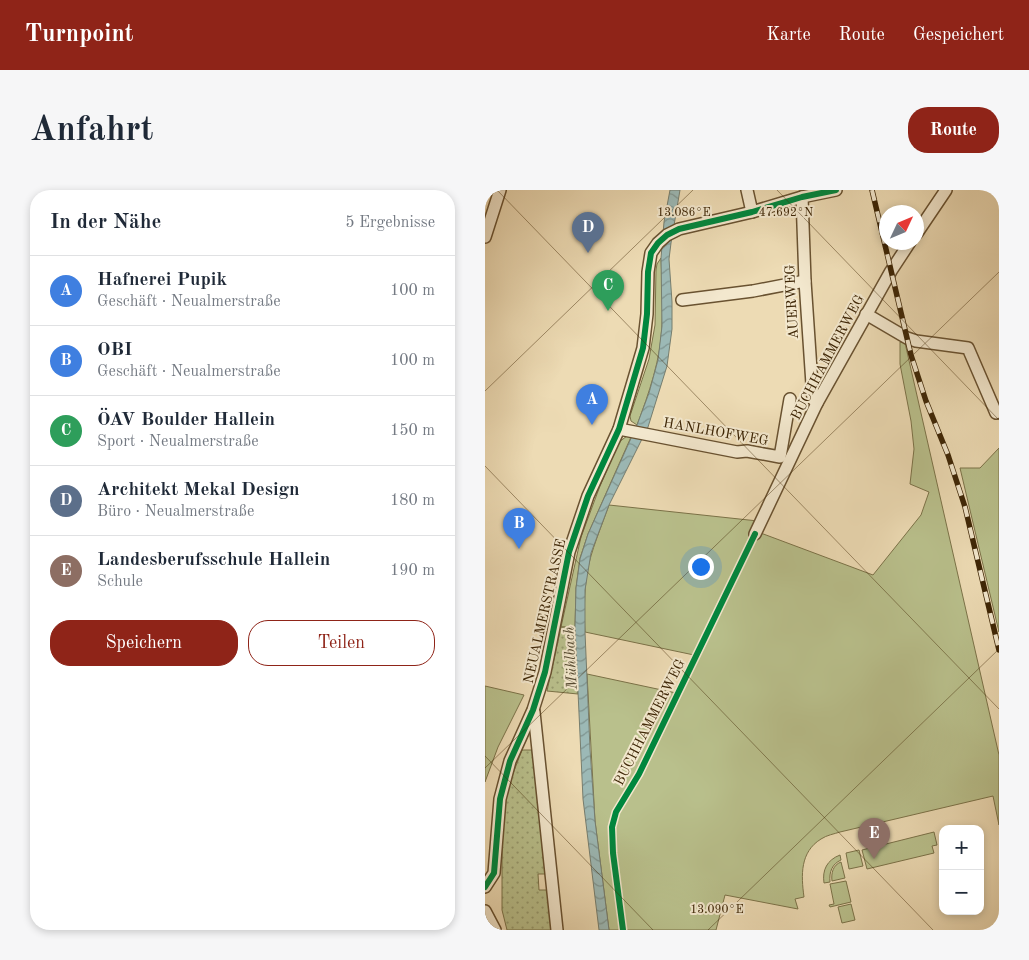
<!DOCTYPE html>
<html lang="de">
<meta charset="utf-8">
<style>
:root{--surface:#fff;--page:#f6f6f7;--text:#1f2937;--muted:#747a83;--line:#e0e1e3;--accent:#8f2418}
body{margin:0;font-family:"Old Standard TT",serif;background:var(--page);color:var(--text)}
.controls{position:absolute;right:15px;bottom:15px;display:grid;overflow:hidden;border-radius:10px;box-shadow:0 2px 8px #0003}
.controls button{width:45px;height:45px;display:grid;place-items:center;padding:0;border:0;border-bottom:1px solid var(--line);background:var(--surface);color:var(--text);font:25px sans-serif}
.compass{position:absolute;left:394px;top:15px;width:45px;height:45px;border-radius:50%;background:var(--surface);box-shadow:0 2px 8px #0003;rotate:46deg}
.you{position:absolute;left:215px;top:376px;width:18px;height:18px;margin:-12px;border:4px solid #fff;border-radius:50%;background:#1a73e8;box-shadow:0 0 0 8px #1a73e833}
.badge{display:grid;place-items:center;width:32px;height:32px;border-radius:50%;background:var(--accent);color:#fff;font-size:16px;font-weight:700}
.pin{position:absolute;translate:-50% -41px;filter:drop-shadow(0 1px 2px #0008)}
.pin::after{content:'';position:absolute;top:26px;width:18px;height:15px;background:inherit;clip-path:polygon(0 0,100% 0,50% 100%)}
.list{margin:0;padding:0;list-style:none}
h2{display:flex;justify-content:space-between;align-items:center;height:65px;margin:0;padding:0 20px;font-size:21px}
h2 small{font-size:16px;font-weight:400;color:var(--muted)}
.list li{display:grid;grid-template-columns:32px 1fr auto;gap:15px;align-items:center;box-sizing:border-box;height:70px;padding:0 20px;border-top:1px solid var(--line)}
.list b{display:block;font-size:19px;white-space:nowrap}
.list p{margin:0;font-size:16px;white-space:nowrap;color:var(--muted)}
.list em{font-size:16px;font-style:normal;color:var(--muted)}
.actions{display:flex;gap:10px;padding:15px 20px}
.actions a{flex:1;padding:11px 0;border:1px solid var(--accent);border-radius:20px;text-align:center;font-size:18px;color:var(--accent)}
.actions .main{background:var(--accent);color:#fff}
.map{position:relative;flex:none;width:514px;height:740px;overflow:hidden;border-radius:20px}
header{display:flex;align-items:center;gap:30px;box-sizing:border-box;height:70px;padding:0 25px;background:var(--accent);color:#fff}
header strong{font-size:24px}
nav{display:flex;gap:28px;margin-inline-start:auto;font-size:18px}
.intro{display:flex;align-items:center;justify-content:space-between;box-sizing:border-box;height:120px;padding:0 30px}
h1{margin:0;font-size:35px}
.button{padding:12px 22px;border-radius:20px;background:var(--accent);color:#fff;font-size:18px;font-weight:700}
main{display:flex;gap:30px;padding:0 30px}
aside{flex:1;background:var(--surface);border-radius:20px;box-shadow:0 2px 8px #0003}
.map>svg:first-child{display:block}
</style>
<header>
<strong>Turnpoint</strong>
<nav><a>Karte</a><a>Route</a><a>Gespeichert</a></nav>
</header>
<div class="intro"><h1>Anfahrt</h1><a class="button">Route</a></div>
<main>
<aside>
<h2>In der Nähe<small>5 Ergebnisse</small></h2>
<ul class="list">
<li><span class="badge" style="background:#3f7fe0">A</span><div><b>Hafnerei Pupik</b><p>Geschäft · Neualmerstraße</p></div><em>100 m</em></li>
<li><span class="badge" style="background:#3f7fe0">B</span><div><b>OBI</b><p>Geschäft · Neualmerstraße</p></div><em>100 m</em></li>
<li><span class="badge" style="background:#2e9e5b">C</span><div><b>ÖAV Boulder Hallein</b><p>Sport · Neualmerstraße</p></div><em>150 m</em></li>
<li><span class="badge" style="background:#5c6f8a">D</span><div><b>Architekt Mekal Design</b><p>Büro · Neualmerstraße</p></div><em>180 m</em></li>
<li><span class="badge" style="background:#8d6e63">E</span><div><b>Landesberufsschule Hallein</b><p>Schule</p></div><em>190 m</em></li>
</ul>
<div class="actions"><a class="main">Speichern</a><a>Teilen</a></div>
</aside>
<div class="map">
<svg width="514" height="740" viewBox="0 0 514 740">
<defs>
<pattern id="garden-dots" width="8" height="8" patternUnits="userSpaceOnUse" patternTransform="scale(1.25)"><rect width="8" height="8" fill="#b9c08c"/><path d="M2 2h.1M6 6h.1" fill="none" stroke="#989c70" stroke-width="1.8" stroke-linecap="round"/></pattern>
<pattern id="water-waves" width="16" height="10" patternUnits="userSpaceOnUse" patternTransform="scale(1.25)"><rect width="16" height="10" fill="#9cb9b6"/><path d="M0 5q4-4 8 0t8 0" fill="none" stroke="#809692"/></pattern>
</defs>
<rect width="100%" height="100%" fill="#eddbb4"/>
<filter id="stains"><feTurbulence type="fractalNoise" baseFrequency=".004" numOctaves="4"/><feColorMatrix values="0 0 0 0 .2 0 0 0 0 .09 0 0 0 0 .02 0 0 0 .5 -.17"/></filter>
<radialGradient id="worn" r=".72"><stop offset=".6" stop-color="#630" stop-opacity="0"/><stop offset="1" stop-color="#630" stop-opacity=".3"/></radialGradient>
<g fill="#b9c08c" stroke="#7b7248">
<path d="M176,68C177,90 178,112 177,134C176,169 164,203 152,235L146,231L145,226L164,169L170,135L171,80L172,74Z"/>
<path d="M415,152L420,153L514,565V635L508,606L355,642C349,644 342,645 336,649C315,662 316,685 319,707L310,709L313,719L240,705L231,740H140C137,712 125,657 131,631C135,614 148,598 157,583L273,342L388,385L436,325L444,302L425,294L429,259L426,231L415,174Z"/>
<path d="M142,246L146,247L103,344L95,368L91,398L90,437H76L96,347L115,296L134,252Z"/>
<path d="M514,258V442L475,278H495Z"/>
<path d="M124,315L273,331L209,465L100,442C99,423 99,403 102,383C106,360 116,338 124,315Z"/>
<path d="M102,484L191,503L152,581L128,624L125,637V655L136,740H124L110,631Z"/>
<path d="M0,496L39,505L13,557L0,592Z"/>
<path d="M449,642L452,655L447,656L449,663L382,679L377,660Z"/>
<path d="M374,660L378,676L364,679L361,663Z"/>
<path d="M355,665L356,670C347,674 344,682 345,692L339,693C337,680 342,670 355,665Z"/>
<path d="M356,672L360,688L347,691C346,683 348,675 356,672Z"/>
<path d="M361,691L366,712L345,717L344,715L349,714L345,694Z"/>
<path d="M366,714L370,730L357,733L353,717Z"/>
</g>
<g fill="url(#garden-dots)" stroke="#7b7248">
<path d="M76,437H90L93,504L62,501Z"/>
<path d="M37,560H47L61,684H53L54,700H64L68,740H22L17,720V626L24,594Z"/>
</g>
<path fill="url(#water-waves)" stroke="#767e6f" d="M185,0H195L186,53L184,69L187,112V139L182,176L163,237L124,315L106,363L100,400V442L105,559L110,631L124,740H114L98,609L90,437L91,398L95,369L103,344L152,235L164,203L173,170L177,136L176,68L179,32Z"/>
<g fill="none" stroke-linecap="round" stroke-linejoin="round">
<defs>
<g id="street">
<path d="M262,0L267,22"/>
<path d="M317,7L320,91L328,209L332,213"/>
<path d="M432,43L461,0"/>
<path d="M0,47L15,0"/>
<path d="M197,110L268,101L320,91"/>
<path d="M381,124L422,148L431,151L483,158L511,223"/>
<path d="M134,239L252,262L262,261L295,267L305,209"/>
<path d="M270,344L332,213L406,81L425,52"/>
<path d="M49,522L72,740"/>
<path d="M0,697L9,683L15,609L25,571L48,520L60,482L84,362L103,306L134,239L158,158L162,124L163,82L166,63L173,53L182,45L194,39L267,22L317,7L351,0"/>
<path d="M0,721L10,740"/>
</g>
</defs>
<use href="#street" stroke="#695231" stroke-width="14"/>
<use href="#street" stroke="#f3e8ce" stroke-width="11"/>
<defs>
<path id="rail" d="M387,0L426,165L441,211L463,265L480,317L514,460"/>
</defs>
<use href="#rail" stroke="#3d2505" stroke-width="5.5"/>
<use href="#rail" stroke="#f3e8ce" stroke-width="4" stroke-dasharray="11" stroke-linecap="butt"/>
<defs>
<g id="cycleway">
<path d="M0,697L9,683L15,609L25,571L48,520L60,482L84,362L103,306L134,239L158,158L162,124L163,82L166,63L173,53L182,45L194,39L267,22L317,7L351,0"/>
<path d="M138,740L128,663L127,637L131,622L154,584L270,344"/>
</g>
</defs>
<use href="#cycleway" stroke="#f3e8ce" stroke-width="9"/>
<use href="#cycleway" stroke="#00873e" stroke-width="6"/>
</g>
<path fill="none" stroke="#3d2505" stroke-width="1" stroke-opacity="0.45" d="M12,0L514,519M292,0L514,230M0,201L208,0M0,276L448,740M0,566L168,740M0,578L514,82M223,740L514,459"/>
<g text-anchor="middle" stroke-width="4" stroke-linejoin="round" paint-order="stroke">
<g font-size="14" fill="#3d2505" stroke="#f3e8ce">
<text transform="translate(306 112) rotate(-93)" y="5">AUERWEG</text>
<text transform="translate(342 167) rotate(-62)" y="5">BUCHHAMMERWEG</text>
<text transform="translate(231 241) rotate(10)" y="5">HANLHOFWEG</text>
<text transform="translate(59 421) rotate(-77)" y="5">NEUALMERSTRASSE</text>
<text transform="translate(164 532) rotate(-63)" y="5">BUCHHAMMERWEG</text>
</g>
<g font-size="15" font-style="italic" fill="#554a31" stroke="#f3e8ce">
<text transform="translate(85 468) rotate(-93)" y="5">Mühlbach</text>
</g>
</g>
<g font-size="12" text-anchor="middle" fill="#3d2505" stroke="#f3e8ce" stroke-width="4" stroke-linejoin="round" paint-order="stroke">
<text x="199" y="26">13.086°E</text>
<text x="301" y="26">47.692°N</text>
<text x="232" y="723">13.090°E</text>
</g>
<rect width="100%" height="100%" filter="url(#stains)"/>
<rect width="100%" height="100%" fill="url(#worn)"/>
</svg>
<div class="controls">
<button>+</button>
<button>−</button>
</div>
<svg class="compass" viewBox="-18 -18 36 36"><path d="M0-13l5 13h-10z" fill="#e53935"/><path d="M0 13l5-13h-10z" fill="#747a83"/></svg>
<div class="you"></div>
<div class="pin badge" style="left:107px;top:235px;background:#3f7fe0">A</div>
<div class="pin badge" style="left:34px;top:359px;background:#3f7fe0">B</div>
<div class="pin badge" style="left:123px;top:121px;background:#2e9e5b">C</div>
<div class="pin badge" style="left:103px;top:63px;background:#5c6f8a">D</div>
<div class="pin badge" style="left:389px;top:669px;background:#8d6e63">E</div>
</div>
</main>
